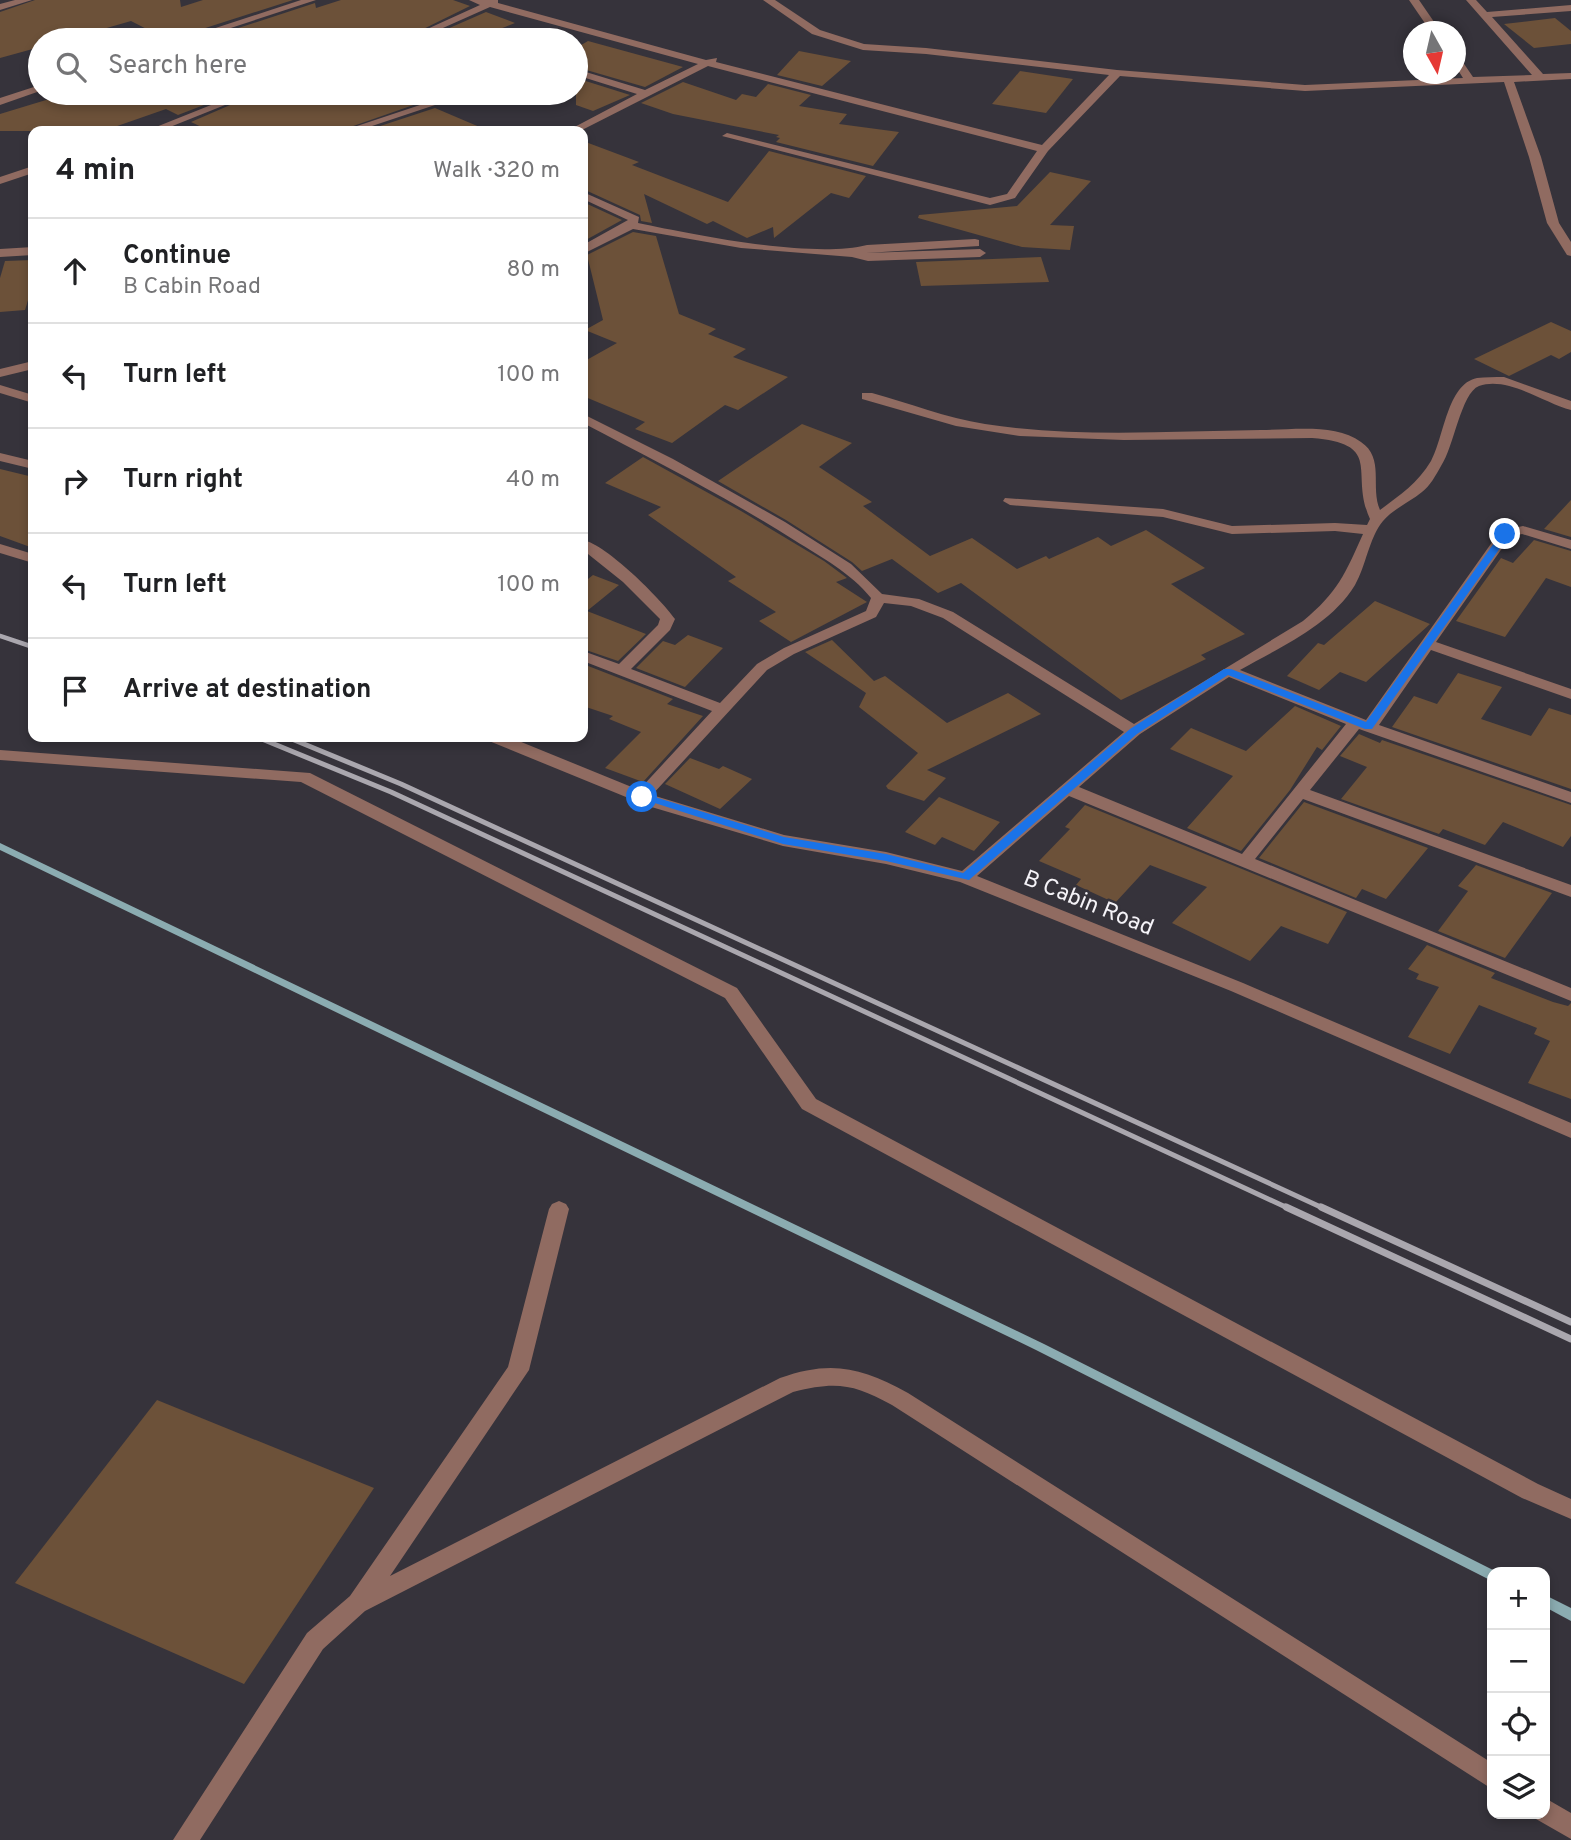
<!DOCTYPE html>
<meta charset="utf-8">
<style>
:root{--surface:#fff;--page:#f6f6f6;--text:#202124;--muted:#757577;--line:#e0e0e0}
body{margin:0;font-family:Overpass,sans-serif;background:var(--page);color:var(--text)}
.controls{position:absolute;right:21px;bottom:21px;display:grid;overflow:hidden;border-radius:14px;box-shadow:0 4px 10px #0003}
.controls button{width:63px;height:63px;display:grid;place-items:center;padding:0;border:0;border-bottom:2px solid var(--line);background:var(--surface);color:var(--text);font:35px sans-serif}
.compass{position:absolute;left:1403px;top:21px;width:63px;height:63px;border-radius:50%;background:var(--surface);box-shadow:0 4px 10px #0003;rotate:172deg}
.stop{position:absolute;width:21px;height:21px;margin:-16px;border:5px solid #1a73e8;border-radius:50%;background:#fff}
.stop.end{background:#1a73e8;border-color:#fff;box-shadow:0 2px 7px #0008}
.list{margin:0;padding:0;list-style:none}
h2{display:flex;justify-content:space-between;align-items:center;height:91px;margin:0;padding:0 28px;font-size:30px}
h2 small{font-size:23px;font-weight:400;color:var(--muted)}
.list li{display:grid;grid-template-columns:46px 1fr auto;gap:21px;align-items:center;box-sizing:border-box;height:105px;padding:0 28px;border-top:2px solid var(--line)}
.list b{display:block;font-size:26px;white-space:nowrap}
.list p{margin:0;font-size:23px;white-space:nowrap;color:var(--muted)}
.list em{font-size:23px;font-style:normal;color:var(--muted)}
.icon{flex:none;width:38px;height:38px;fill:none;stroke:currentColor;stroke-width:2;stroke-linecap:round;stroke-linejoin:round}
.map{position:relative;flex:none;width:1571px;height:1840px;overflow:hidden}
.search{position:absolute;background:var(--surface);box-shadow:0 4px 10px #0003;left:28px;top:28px;width:560px;height:77px;display:flex;align-items:center;gap:18px;box-sizing:border-box;padding:0 24px;border-radius:38px;color:var(--muted);font-size:26px}
.panel{position:absolute;background:var(--surface);box-shadow:0 4px 10px #0003;left:28px;top:126px;width:560px;height:616px;border-radius:14px}
.map>svg:first-child{display:block}
</style>
<div class="map">
<svg width="1571" height="1840" viewBox="0 0 1571 1840">
<rect width="100%" height="100%" fill="#36333b"/>
<g fill="none" stroke-linecap="round" stroke-linejoin="round">
<g fill="#8bacb1" fill-rule="evenodd">
<path d="M0,843L1044,1344L1497,1572H1492V1581L1488,1579L1036,1350L0,850Z"/>
<path d="M1545,1595L1571,1608V1621L1545,1607Z"/>
</g>
</g>
<g fill="#6c5139">
<path d="M35,0H180L181,7L203,0H293L168,40L131,21L65,40H40V47L0,58V12Z"/>
<path d="M341,0H453L470,6L401,40H303L290,34L270,40H243L226,32L315,3L316,8Z"/>
<path d="M486,12L515,23L472,40H422Z"/>
<path d="M1555,18L1571,31V44L1534,48L1504,24Z"/>
<path d="M588,41L683,67L645,87L576,67V48Z"/>
<path d="M799,51L851,61L822,86L777,75Z"/>
<path d="M1020,71L1073,79L1046,113L992,104Z"/>
<path d="M576,78L630,95L593,111L576,105Z"/>
<path d="M683,82L736,100L742,94L756,97L768,84L811,95L799,106L847,114L839,124L899,132L873,166L776,142L780,138L776,137L779,135L673,114L641,103Z"/>
<path d="M69,93H235L178,115L166,109L103,131H0V114Z"/>
<path d="M258,93H401L422,102L339,131H210L191,122Z"/>
<path d="M435,108L489,131H365Z"/>
<path d="M583,141L639,162L632,165L728,202L769,151L866,176L849,198L831,193L774,238L773,227L747,238L713,221L707,224L644,194L652,223L641,221L640,215L583,189Z"/>
<path d="M1050,172L1091,181L1050,225L1074,226L1070,250L1022,247L918,218L919,215L1017,206Z"/>
<path d="M583,202L622,220L584,241Z"/>
<path d="M633,232L656,236L679,314L716,329L708,334L746,349L733,357L788,377L738,410L725,405L672,443L635,429L645,422L583,396V362L617,343L585,330L603,320L587,255Z"/>
<path d="M1041,257L1049,282L921,286L916,262Z"/>
<path d="M33,260V284L25,310L0,312V278L5,261Z"/>
<path d="M1551,322L1571,331V352L1559,359L1551,355L1509,376L1474,359Z"/>
<path d="M802,424L852,443L819,467L872,502L863,506L930,556L972,538L1017,569L1046,556L1049,559L1098,537L1111,546L1146,530L1205,568L1171,584L1245,634L1201,655L1206,659L1121,700L961,583L938,593L892,559L862,571L852,562L786,520L718,481Z"/>
<path d="M643,457L741,511L824,561L847,578L836,582L867,602L791,642L759,621L776,612L728,581L736,577L648,515L661,507L605,483Z"/>
<path d="M0,469L33,477V548L0,536Z"/>
<path d="M1571,500V537L1544,529Z"/>
<path d="M1534,540L1571,551V587L1546,578L1505,637L1456,621L1501,558L1513,563Z"/>
<path d="M593,575L619,585L587,611L646,634L618,661L583,649V583Z"/>
<path d="M1375,601L1430,624L1366,682L1340,672L1319,690L1287,676L1318,643L1324,645Z"/>
<path d="M688,635L723,648L685,687L636,668L663,641L675,645Z"/>
<path d="M832,640L874,681L885,676L947,723L1008,693L1041,714L927,770L946,778L924,801L888,789L886,786L918,753L859,707L866,693L805,652Z"/>
<path d="M583,664L673,699L667,704L703,716L643,782L605,768L641,732L609,719L613,716L583,706Z"/>
<path d="M1458,673L1502,687L1481,719L1531,736L1549,708L1571,715V789L1392,727L1414,696L1437,704Z"/>
<path d="M1295,706L1341,726L1322,750L1317,747L1290,790L1241,851L1187,828L1233,776L1170,749L1191,728L1246,751Z"/>
<path d="M1359,734L1380,743L1382,740L1571,805V836L1563,847L1503,822L1485,845L1443,829L1439,834L1341,799L1367,767L1340,756Z"/>
<path d="M690,758L719,769L723,766L752,779L720,809L665,784Z"/>
<path d="M939,797L1000,822L974,851L942,837L935,845L905,832Z"/>
<path d="M1304,802L1428,848L1386,899L1362,889L1356,898L1259,858Z"/>
<path d="M1085,805L1347,912L1328,944L1281,926L1250,961L1172,923L1207,887L1150,865L1115,903L1076,885L1081,879L1039,861L1070,829L1065,827Z"/>
<path d="M1476,865L1552,893L1505,958L1438,931L1468,891L1458,886Z"/>
<path d="M1427,945L1495,973L1491,978L1553,1002L1568,1006L1571,1003V1099L1528,1083L1550,1041L1534,1034L1537,1028L1479,1005L1450,1054L1408,1037L1439,987L1416,979L1419,974L1408,969Z"/>
<path d="M157,1400L374,1488L244,1684L15,1583Z"/>
</g>
<g fill="none" stroke-linecap="round" stroke-linejoin="round">
<g fill="#906b61" fill-rule="evenodd">
<path d="M15,0H32L0,10V4Z"/>
<path d="M301,0H316L194,40H179Z"/>
<path d="M469,0H498V3L706,60L717,58L716,62L1042,145L1109,75L926,54L863,50L812,34L763,0H775L820,30L864,44L926,48L1117,70L1305,85L1463,78L1456,67V57L1460,58L1473,77L1532,75L1466,0H1476L1487,12L1571,5V11L1492,17L1543,74L1571,73V79L1514,82L1541,157L1559,223L1571,242V256L1567,255L1547,223L1529,157L1504,82L1305,91L1120,76L1048,151L1015,198L990,205L722,136L727,133L990,198L1007,194L1037,151L708,66L580,131H567L637,94L576,75V69L645,90L698,64L490,7L416,40H403L480,5Z"/>
<path d="M1409,0H1419L1441,32H1431Z"/>
<path d="M40,85V91L0,105V98Z"/>
<path d="M241,93H255L160,131H146Z"/>
<path d="M441,98L450,100L357,131H342Z"/>
<path d="M33,166V173L0,184V177Z"/>
<path d="M583,192L639,217L638,223C696,235 812,259 867,245L975,239L979,240V246L866,253L980,249L986,253L980,257L868,261L852,257L741,248L633,229L583,254V245L628,220L583,199Z"/>
<path d="M33,247V255L0,257V249Z"/>
<path d="M33,361V369L0,377V369Z"/>
<path d="M1504,377L1571,401V410C1544,403 1508,376 1479,386C1461,393 1454,447 1441,466C1436,475 1430,486 1422,492C1410,502 1393,509 1383,521C1369,538 1366,566 1355,585C1330,626 1280,647 1240,670L1366,720L1500,531L1523,526L1571,540V549L1522,534L1510,537L1436,642L1571,689V699L1431,650L1379,725L1571,792V803L1359,729L1310,790L1571,885V897L1303,799L1255,859L1571,988V1001L1069,796L977,876L1243,983L1571,1123V1138L1231,991L960,882L886,864L783,846L648,806L489,741L487,737H509L639,790L712,711L583,661V651L619,664L658,625L660,619L623,582L583,550V540C607,545 660,598 675,619L670,630L631,669L720,703L757,664L784,648L866,611L871,598C851,573 821,557 794,540C726,497 654,460 583,423V414L673,459L785,522L851,564L882,594L919,599L953,612L1134,724L1303,621C1338,592 1345,574 1363,534L1335,531L1232,534L1163,517L1010,505L1003,501L1005,498L1163,509L1232,526L1335,523L1367,525L1370,519C1349,473 1385,444 1312,438L1124,440L1020,436L956,426L862,399V393H872C909,403 946,418 985,424C1076,438 1170,431 1261,430C1292,430 1335,423 1361,442C1385,458 1370,487 1380,510C1400,495 1418,483 1431,461C1444,438 1447,384 1477,378C1485,377 1495,377 1504,377ZM884,603L911,606L943,618L1124,732L962,871L886,852L784,835L652,795L767,670L794,654L876,617ZM1229,677L1346,724L1242,854L1079,787L1140,734Z"/>
<path d="M0,385L33,395V403L0,393Z"/>
<path d="M0,453L33,461V469L0,461Z"/>
<path d="M0,544L33,554V563L0,553Z"/>
<path d="M0,750L310,773L737,988L816,1099L1538,1484L1571,1499V1519L1522,1498L802,1109L725,998L301,782L0,760Z"/>
<path d="M559,1201L566,1204L569,1209L529,1370L390,1576L780,1378C831,1360 861,1367 908,1393L1492,1763V1789L892,1405C854,1384 836,1381 793,1392L365,1611L323,1649L200,1840H173L307,1633L350,1596L508,1367L549,1209L552,1204Z"/>
<path d="M1545,1798L1571,1813V1839L1536,1819L1534,1814H1545Z"/>
</g>
<path stroke="#aaa7ae" stroke-width="4.5" d="M0,636L33,647"/>
<g stroke="#aaa7ae" stroke-width="5">
<path d="M257,737L391,792L1290,1209"/>
<path d="M287,737L401,784L1325,1209"/>
</g>
<g stroke="#aaa7ae" stroke-width="7">
<path d="M1286,1207L1571,1339"/>
<path d="M1321,1207L1571,1322"/>
</g>
</g>
<path fill="#1a73e8" d="M1502,532L1510,534L1372,729H1365L1228,675L1137,734L969,880L886,861L783,844L636,797L645,794L784,837L886,854L963,873L1130,729L1224,669H1231L1366,722Z"/>
<g text-anchor="middle" stroke-width="5" stroke-linejoin="round" paint-order="stroke">
<g font-size="23" fill="#f5f3f8" stroke="#36333b">
<text transform="translate(1089 902) rotate(22)" y="8">B Cabin Road</text>
</g>
</g>
</svg>
<div class="controls">
<button>+</button>
<button>−</button>
<button><svg class="icon" aria-label="locate" viewBox="0 0 24 24"><circle cx="12" cy="12" r="6"/><path d="M12 2v4M12 18v4M2 12h4M18 12h4"/></svg></button>
<button><svg class="icon" aria-label="layers" viewBox="0 0 24 24"><path d="M12 4l9 5-9 5-9-5zM3 14l9 5 9-5"/></svg></button>
</div>
<svg class="compass" viewBox="-18 -18 36 36"><path d="M0-13l5 13h-10z" fill="#e53935"/><path d="M0 13l5-13h-10z" fill="#757577"/></svg>
<div class="stop" style="left:642px;top:797px"></div>
<div class="stop end" style="left:1505px;top:534px"></div>
<div class="search"><svg class="icon" aria-label="search" viewBox="0 0 24 24"><circle cx="10" cy="10" r="6"/><path d="M15 15l6 6"/></svg>Search here</div>
<section class="panel">
<h2>4 min<small>Walk · 320 m</small></h2>
<ul class="list">
<li><svg class="icon" aria-label="ahead" viewBox="0 0 24 24"><path d="M12 20V5M6 11l6-6 6 6"/></svg><div><b>Continue</b><p>B Cabin Road</p></div><em>80 m</em></li>
<li><svg class="icon" aria-label="left" viewBox="0 0 24 24"><path d="M17 20v-9H6M10 6l-5 5 5 5"/></svg><div><b>Turn left</b></div><em>100 m</em></li>
<li><svg class="icon" aria-label="right" viewBox="0 0 24 24"><path d="M7 20v-9h11M14 6l5 5-5 5"/></svg><div><b>Turn right</b></div><em>40 m</em></li>
<li><svg class="icon" aria-label="left" viewBox="0 0 24 24"><path d="M17 20v-9H6M10 6l-5 5 5 5"/></svg><div><b>Turn left</b></div><em>100 m</em></li>
<li><svg class="icon" aria-label="arrive" viewBox="0 0 24 24"><path d="M6 21V4h12l-3 4 3 4H6"/></svg><div><b>Arrive at destination</b></div></li>
</ul>
</section>
</div>
